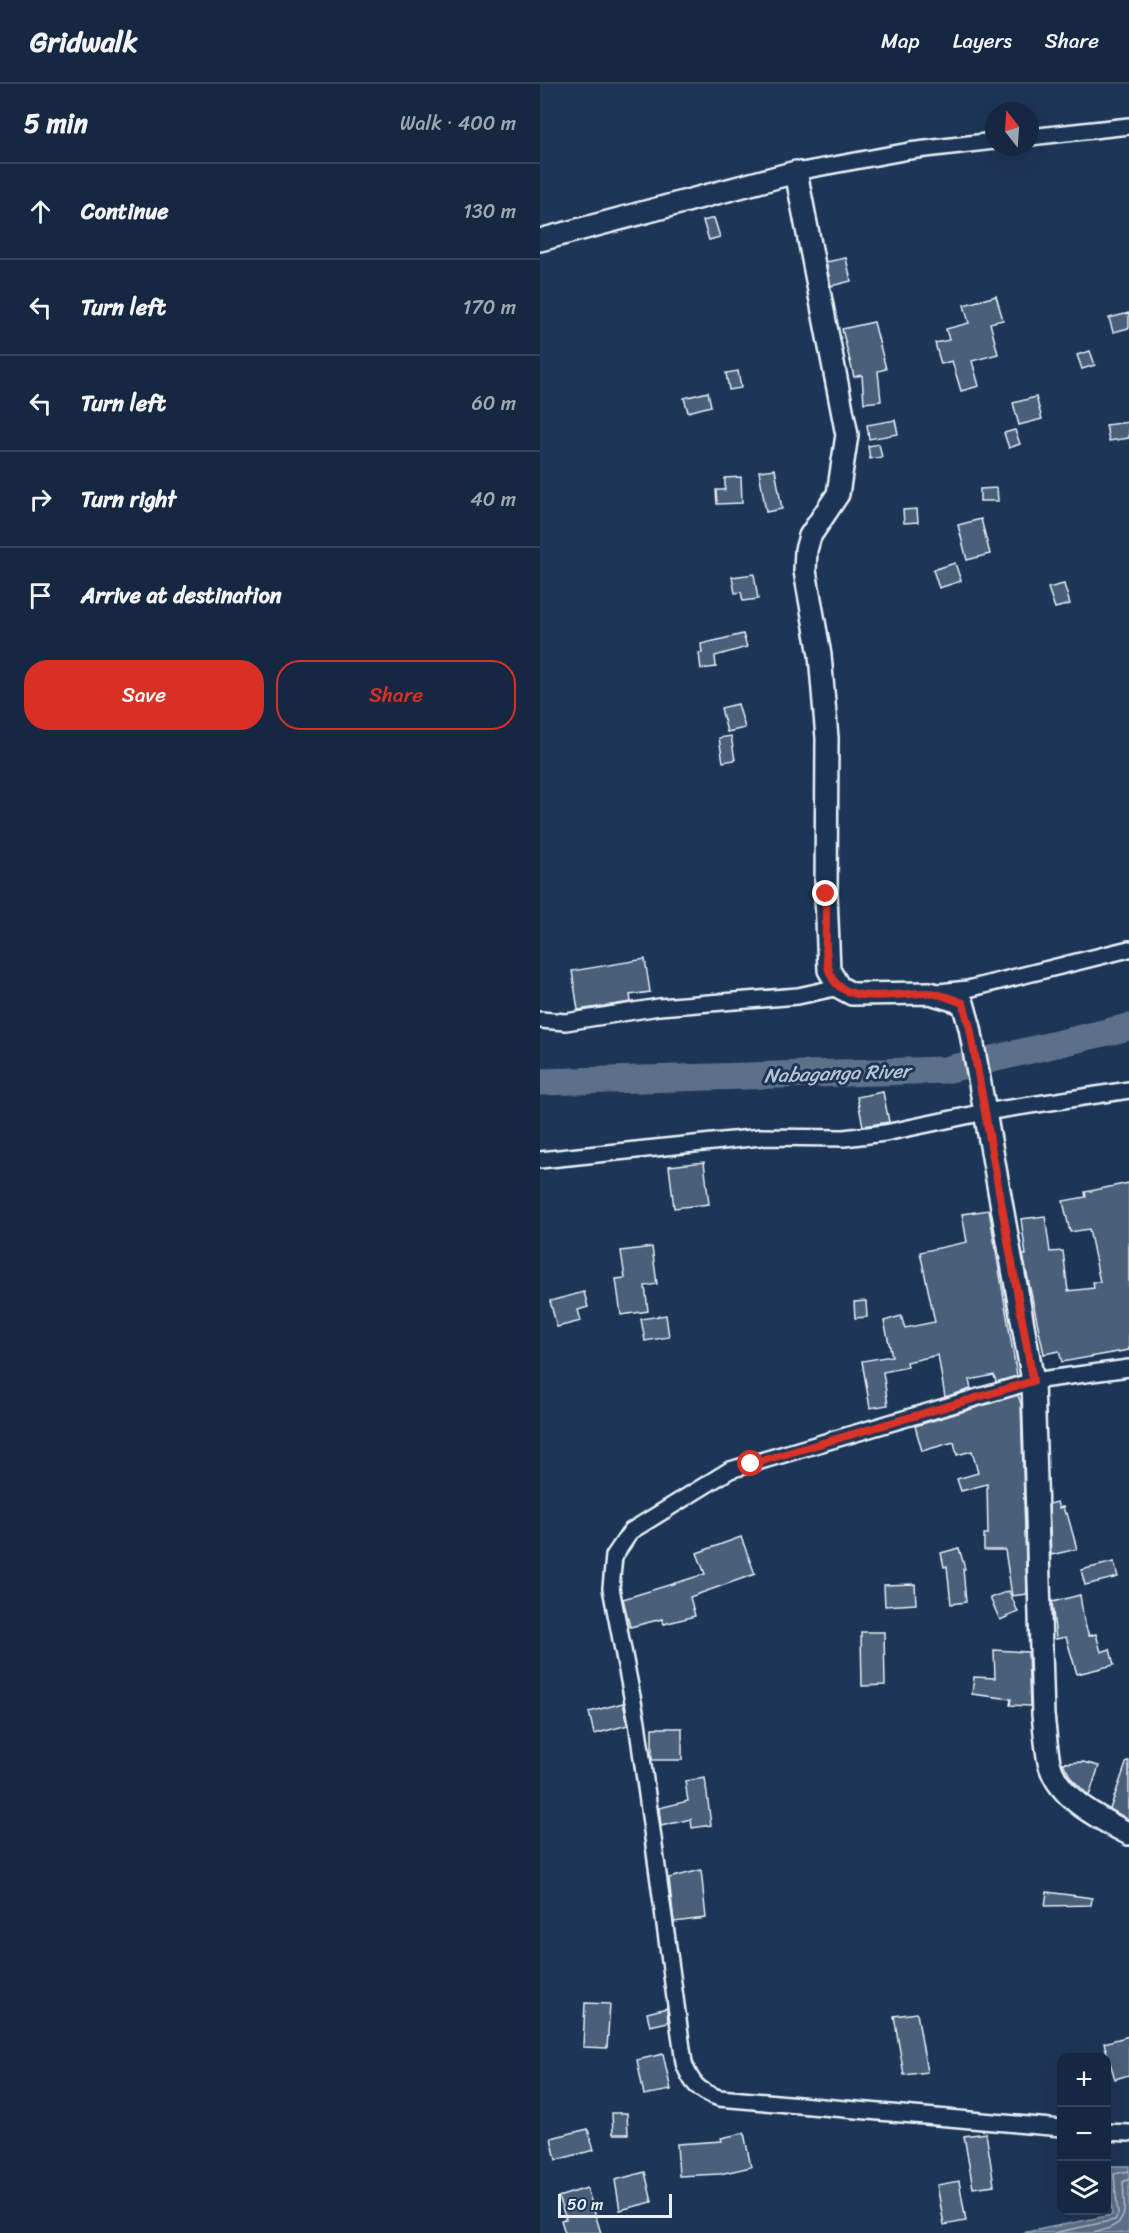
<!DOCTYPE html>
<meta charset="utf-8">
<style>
:root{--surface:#162841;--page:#1f3048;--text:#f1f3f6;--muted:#9ea6b1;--line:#35445a;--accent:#d93025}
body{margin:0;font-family:Sriracha,sans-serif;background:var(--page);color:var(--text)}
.controls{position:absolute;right:18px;bottom:18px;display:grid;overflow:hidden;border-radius:12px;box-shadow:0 6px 24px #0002}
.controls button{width:54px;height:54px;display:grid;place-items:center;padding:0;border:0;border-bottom:2px solid var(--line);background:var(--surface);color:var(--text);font:30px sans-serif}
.compass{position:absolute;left:445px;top:18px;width:54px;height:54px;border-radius:50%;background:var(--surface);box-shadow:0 6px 24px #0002;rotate:343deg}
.scale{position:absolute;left:18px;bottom:15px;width:114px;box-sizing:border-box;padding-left:6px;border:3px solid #e8f1f8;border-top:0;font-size:16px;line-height:21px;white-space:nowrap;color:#e8f1f8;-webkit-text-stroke:4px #1d3557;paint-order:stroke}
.stop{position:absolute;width:18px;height:18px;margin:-14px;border:4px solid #d93025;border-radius:50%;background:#fff}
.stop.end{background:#d93025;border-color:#fff;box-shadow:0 2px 6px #0008}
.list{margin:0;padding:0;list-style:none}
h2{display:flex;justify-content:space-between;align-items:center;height:78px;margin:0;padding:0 24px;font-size:26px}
h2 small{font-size:20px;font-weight:400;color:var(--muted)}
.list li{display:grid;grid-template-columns:39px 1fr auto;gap:18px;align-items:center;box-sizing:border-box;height:96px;padding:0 24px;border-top:2px solid var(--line)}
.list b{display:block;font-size:22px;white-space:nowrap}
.list em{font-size:20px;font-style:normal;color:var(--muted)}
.actions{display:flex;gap:12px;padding:18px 24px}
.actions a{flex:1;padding:14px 0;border:2px solid var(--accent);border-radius:24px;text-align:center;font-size:21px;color:var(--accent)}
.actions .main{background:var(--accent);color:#fff}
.icon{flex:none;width:33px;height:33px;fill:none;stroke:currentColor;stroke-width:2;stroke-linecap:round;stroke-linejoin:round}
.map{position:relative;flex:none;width:589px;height:2149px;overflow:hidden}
header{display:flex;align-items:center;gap:36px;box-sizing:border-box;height:84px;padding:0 30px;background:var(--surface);border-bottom:2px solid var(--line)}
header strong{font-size:28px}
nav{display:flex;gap:33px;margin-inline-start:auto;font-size:21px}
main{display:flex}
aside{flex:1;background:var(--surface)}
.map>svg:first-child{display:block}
</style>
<header>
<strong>Gridwalk</strong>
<nav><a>Map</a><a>Layers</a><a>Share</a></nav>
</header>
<main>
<aside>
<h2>5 min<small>Walk · 400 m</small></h2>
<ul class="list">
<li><svg class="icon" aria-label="ahead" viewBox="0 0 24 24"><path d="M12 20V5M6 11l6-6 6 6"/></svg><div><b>Continue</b></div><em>130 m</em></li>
<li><svg class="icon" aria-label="left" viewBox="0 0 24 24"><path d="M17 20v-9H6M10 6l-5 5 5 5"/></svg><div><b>Turn left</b></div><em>170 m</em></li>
<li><svg class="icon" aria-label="left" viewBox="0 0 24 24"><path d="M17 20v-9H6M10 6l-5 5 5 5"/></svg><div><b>Turn left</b></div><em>60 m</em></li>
<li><svg class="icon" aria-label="right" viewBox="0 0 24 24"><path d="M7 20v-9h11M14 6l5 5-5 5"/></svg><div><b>Turn right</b></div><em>40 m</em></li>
<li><svg class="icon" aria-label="arrive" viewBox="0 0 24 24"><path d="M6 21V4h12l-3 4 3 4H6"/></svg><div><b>Arrive at destination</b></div></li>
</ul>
<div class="actions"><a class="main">Save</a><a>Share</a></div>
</aside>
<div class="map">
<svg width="589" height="2149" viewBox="0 0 589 2149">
<rect width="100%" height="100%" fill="#1d3557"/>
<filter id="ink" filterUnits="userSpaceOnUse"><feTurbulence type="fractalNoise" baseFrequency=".0167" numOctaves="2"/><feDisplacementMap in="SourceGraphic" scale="12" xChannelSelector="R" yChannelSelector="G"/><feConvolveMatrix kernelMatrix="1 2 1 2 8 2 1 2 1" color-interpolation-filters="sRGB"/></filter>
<g filter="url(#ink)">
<path fill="#5d7089" stroke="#95a4b5" stroke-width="1.5" d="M569,2082H589V2149H482L572,2131Z"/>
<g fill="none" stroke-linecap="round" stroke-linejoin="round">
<g stroke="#b0bdcc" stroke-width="1.5">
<path d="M514,2149L575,2136L578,2130L574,2090L589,2087"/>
<path d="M553,2149C589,2140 585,2134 583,2098L589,2095"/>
</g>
<path stroke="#5d7089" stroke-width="27" d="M0,998L405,986L589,943"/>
</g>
<g fill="#495e7a" stroke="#e8f1f8" stroke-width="1.5">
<path d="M174,134L180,153L169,156L163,137Z"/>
<path d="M306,174L311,197L291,202L286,178Z"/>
<path d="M456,212L463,236L450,239L458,270L432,277L439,302L421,307L412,277L401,280L395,259L409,256L406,245L429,239L424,221Z"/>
<path d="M589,229V244L573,248L569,234Z"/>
<path d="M334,238L346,285L338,287L341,317L324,319L322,291L314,293L302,245Z"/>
<path d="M550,267L555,281L542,285L537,271Z"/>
<path d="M198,287L201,304L189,306L186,289Z"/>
<path d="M168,308L171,322L148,328L144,314Z"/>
<path d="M496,313L502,335L479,341L473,319Z"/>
<path d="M355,336L358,350L329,355L327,341Z"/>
<path d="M589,338V354L569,357L566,341Z"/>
<path d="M475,346L480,360L469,364L464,349Z"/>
<path d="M339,360L342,373L330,375L328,362Z"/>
<path d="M235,385L242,425L226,428L219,387Z"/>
<path d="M201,393L202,419L177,420L176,406H185V394Z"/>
<path d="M457,404L458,417H440V405Z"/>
<path d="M377,425L378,438L364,439L363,426Z"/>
<path d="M441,435L450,470L427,476L418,441Z"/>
<path d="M415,479L421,497L399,504L393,486Z"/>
<path d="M214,490L218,515L203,517L201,508L195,509L192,493Z"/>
<path d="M524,500L530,520L515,524L508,504Z"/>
<path d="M203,550L207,563L175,572L176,583L161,585L159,569H162L161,560Z"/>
<path d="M198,620L205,644L187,648L181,624Z"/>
<path d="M191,652L195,676L183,678L179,654Z"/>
<path d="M105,875L110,908L90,911L91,918L38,926L32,887Z"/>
<path d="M343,1008L349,1038L323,1042L317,1013Z"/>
<path d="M164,1078L169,1120L134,1124L129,1082Z"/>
<path d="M589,1099V1266L522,1278L519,1267L504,1270L483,1171H486L481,1135L505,1132L510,1168L523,1167L528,1207L554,1204L553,1198H560L549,1145L530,1148L523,1117L546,1113L545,1108Z"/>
<path d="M449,1126L477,1292L456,1298L454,1291L429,1296L431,1305L405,1313L398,1271L367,1278L368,1283L343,1288L348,1321L330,1324L322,1277L352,1272L344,1237L361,1232L365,1244L395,1238L380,1168L427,1158L422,1130Z"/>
<path d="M112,1163L117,1200L105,1202L108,1227L81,1231L76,1195L85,1194L81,1167Z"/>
<path d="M44,1208L48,1223L38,1226L41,1237L17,1243L10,1217Z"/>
<path d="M326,1217L327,1233L315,1234L314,1218Z"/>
<path d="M126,1231L129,1253L105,1257L101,1235Z"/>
<path d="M478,1311L481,1320L487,1510L472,1512L465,1466H444V1450H448L447,1400L421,1407L417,1395L438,1389L432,1367L417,1371L414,1358L382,1367L375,1342Z"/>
<path d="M517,1418L519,1424L523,1423L525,1430L527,1429L537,1465L511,1471L509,1420Z"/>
<path d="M201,1453L215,1490L150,1513L155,1532L124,1540L122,1535L90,1543L83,1515L165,1490L157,1469Z"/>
<path d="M419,1464L425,1485H423L426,1518L411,1520L407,1482L404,1483L401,1469Z"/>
<path d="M574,1478L578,1493L545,1501L541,1486Z"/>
<path d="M375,1500L376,1520L345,1522L344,1501Z"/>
<path d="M469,1507L478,1528L460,1536L450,1514Z"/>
<path d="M540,1511L544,1537L549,1552L556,1550L561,1568L570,1565L574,1581L537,1590L526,1553L516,1555L512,1518Z"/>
<path d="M321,1548H344L345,1601L322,1602Z"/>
<path d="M454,1566L488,1568L490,1622L470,1621L471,1615L432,1610L434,1593L455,1594Z"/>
<path d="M83,1619L88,1641L54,1650L49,1628Z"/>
<rect x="112" y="1644" width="30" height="32"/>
<path d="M587,1677H589V1736L570,1725Z"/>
<path d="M543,1678L559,1682L549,1712L531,1694L523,1679Z"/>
<path d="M165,1694L171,1741L152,1744L151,1735L121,1742L119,1724L148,1717L145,1697Z"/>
<path d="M161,1786L166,1834L134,1838L129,1794Z"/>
<path d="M507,1808L552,1814L551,1821L505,1822Z"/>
<path d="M45,1919L70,1920L67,1964L43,1963Z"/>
<path d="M127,1924L128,1938L110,1942L107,1929Z"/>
<path d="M377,1929L387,1988L364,1991L354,1932Z"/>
<path d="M589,1952V1991L575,1995L564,1959Z"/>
<path d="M123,1970L131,2006L104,2011L97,1976Z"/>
<path d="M72,2029H87L88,2050H73Z"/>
<path d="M48,2045L54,2066L16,2076L11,2054Z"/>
<path d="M204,2049L211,2083L180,2090L139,2092L137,2060L182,2057L181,2054Z"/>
<path d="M446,2049L454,2101L433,2104L424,2052Z"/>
<path d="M105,2088L112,2118L80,2126L75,2096Z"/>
<path d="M419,2097L426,2137L404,2141L397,2101Z"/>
<path d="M47,2104L61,2149H25L21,2136L26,2135L18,2113Z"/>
</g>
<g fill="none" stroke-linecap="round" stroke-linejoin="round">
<defs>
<g id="street">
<path d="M490,53L589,42"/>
<path d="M256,88L369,67L454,57"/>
<path d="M399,908L428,905L589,865"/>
<path d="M0,936L26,938L119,923L258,912L299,903"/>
<path d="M0,1076L221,1053L304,1054L345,1049L445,1028L589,1006"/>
<path d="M522,2044L179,2014C158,2007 151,1999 144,1979L97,1638L71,1504L74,1472L91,1447L190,1386L493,1297L589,1284"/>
<path d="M566,2048L589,2049"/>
</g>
<path id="secondary" d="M0,156L256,88L307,351L298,410L270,452L266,466L265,487L280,571L287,654L286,810L289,886L299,903L312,910L390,909L423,919L430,944L493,1297L503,1631C505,1647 506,1663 509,1678C517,1714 559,1734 589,1750"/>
</defs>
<use href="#street" stroke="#e8f1f8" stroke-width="20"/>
<use href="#secondary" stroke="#e8f1f8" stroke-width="26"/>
<use href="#street" stroke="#1d3557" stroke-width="15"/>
<use href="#secondary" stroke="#1d3557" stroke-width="21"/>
</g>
</g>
<g fill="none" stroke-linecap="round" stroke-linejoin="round" filter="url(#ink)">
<path stroke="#d93025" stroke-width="8" d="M211,1380L493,1297L430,944L423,919C412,915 400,909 388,909C360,908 302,924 290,889C283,869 287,832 286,810"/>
</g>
<g text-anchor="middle" stroke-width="6" stroke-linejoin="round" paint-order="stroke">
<g font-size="20" font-style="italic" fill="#b7c4d1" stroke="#1d3557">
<text transform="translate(297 989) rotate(-2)" y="7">Nabaganga River</text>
</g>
</g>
</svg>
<div class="controls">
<button>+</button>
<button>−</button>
<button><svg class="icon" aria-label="layers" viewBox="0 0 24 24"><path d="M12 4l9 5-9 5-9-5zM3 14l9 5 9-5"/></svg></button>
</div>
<svg class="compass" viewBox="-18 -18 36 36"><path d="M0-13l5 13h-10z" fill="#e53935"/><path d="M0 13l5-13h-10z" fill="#9ea6b1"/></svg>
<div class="scale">50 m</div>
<div class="stop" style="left:211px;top:1380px"></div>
<div class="stop end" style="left:286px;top:810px"></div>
</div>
</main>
